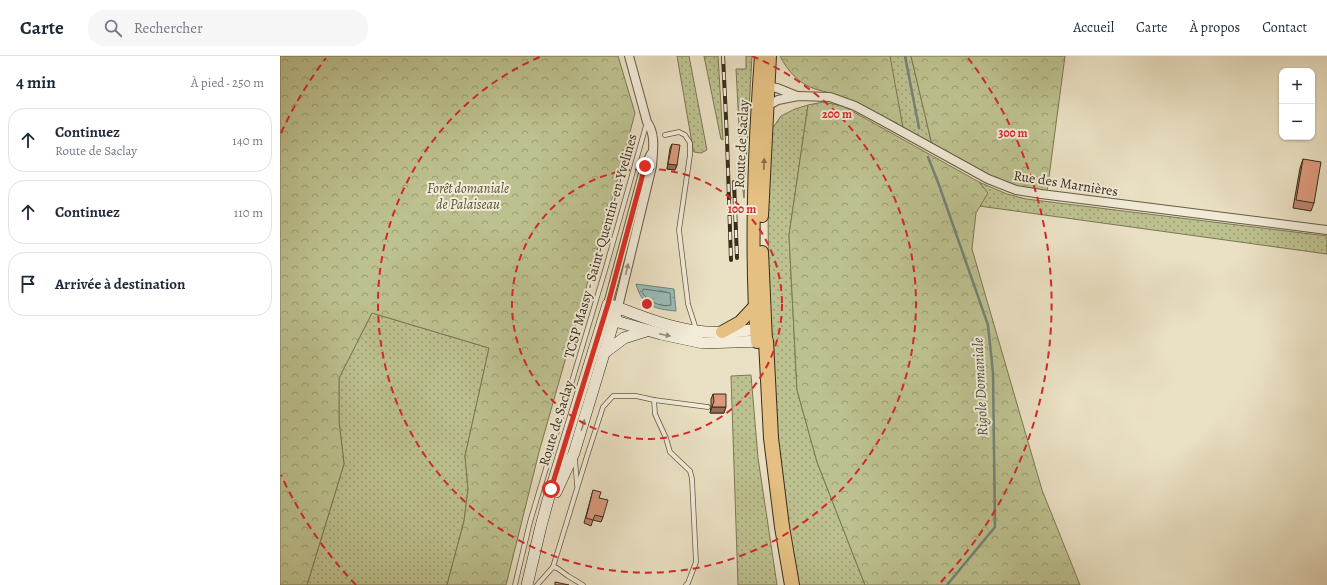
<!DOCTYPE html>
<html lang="fr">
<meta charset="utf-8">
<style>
:root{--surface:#fff;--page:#f6f6f7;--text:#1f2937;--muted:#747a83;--line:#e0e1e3}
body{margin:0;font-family:Alegreya,serif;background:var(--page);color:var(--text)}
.controls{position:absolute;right:12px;top:12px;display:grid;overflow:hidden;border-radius:8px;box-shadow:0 1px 3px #0004}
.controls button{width:36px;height:36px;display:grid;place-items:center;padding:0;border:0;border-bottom:1px solid var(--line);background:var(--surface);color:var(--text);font:20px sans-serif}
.stop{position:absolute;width:12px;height:12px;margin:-9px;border:3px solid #d93025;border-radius:50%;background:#fff}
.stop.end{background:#d93025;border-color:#fff;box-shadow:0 1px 4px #0008}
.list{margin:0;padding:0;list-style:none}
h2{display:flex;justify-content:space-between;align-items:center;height:52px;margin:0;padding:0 16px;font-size:17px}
h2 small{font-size:13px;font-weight:400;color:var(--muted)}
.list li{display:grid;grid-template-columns:26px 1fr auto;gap:12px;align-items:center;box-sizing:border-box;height:64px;margin:0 8px 8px;padding:0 8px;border:1px solid var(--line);border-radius:16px}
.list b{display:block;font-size:15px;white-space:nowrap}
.list p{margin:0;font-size:13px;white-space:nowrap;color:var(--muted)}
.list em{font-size:13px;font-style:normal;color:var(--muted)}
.icon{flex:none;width:22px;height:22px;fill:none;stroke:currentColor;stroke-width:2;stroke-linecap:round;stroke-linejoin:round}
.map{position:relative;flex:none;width:1047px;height:529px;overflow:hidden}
header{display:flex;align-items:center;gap:24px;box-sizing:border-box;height:56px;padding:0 20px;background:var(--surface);border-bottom:1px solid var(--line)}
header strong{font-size:19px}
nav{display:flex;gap:22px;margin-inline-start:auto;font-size:14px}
.search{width:280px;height:36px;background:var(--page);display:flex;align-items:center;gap:10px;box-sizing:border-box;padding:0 14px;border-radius:16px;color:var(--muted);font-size:15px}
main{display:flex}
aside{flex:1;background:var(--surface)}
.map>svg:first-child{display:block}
</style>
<header>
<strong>Carte</strong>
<div class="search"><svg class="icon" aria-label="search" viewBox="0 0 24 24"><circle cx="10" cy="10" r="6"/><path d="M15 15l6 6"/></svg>Rechercher</div>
<nav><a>Accueil</a><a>Carte</a><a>À propos</a><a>Contact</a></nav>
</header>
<main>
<aside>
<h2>4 min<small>À pied · 250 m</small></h2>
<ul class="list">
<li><svg class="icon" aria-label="ahead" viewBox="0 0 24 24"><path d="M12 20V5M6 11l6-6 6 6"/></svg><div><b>Continuez</b><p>Route de Saclay</p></div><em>140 m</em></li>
<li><svg class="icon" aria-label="ahead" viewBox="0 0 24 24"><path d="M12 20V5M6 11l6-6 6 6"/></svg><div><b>Continuez</b></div><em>110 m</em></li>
<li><svg class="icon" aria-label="arrive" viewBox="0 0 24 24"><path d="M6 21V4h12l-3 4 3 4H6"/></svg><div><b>Arrivée à destination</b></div></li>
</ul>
</aside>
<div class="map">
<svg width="1047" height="529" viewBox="0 0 1047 529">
<defs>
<pattern id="grass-dots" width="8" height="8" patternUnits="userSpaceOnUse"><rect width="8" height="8" fill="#bdc18f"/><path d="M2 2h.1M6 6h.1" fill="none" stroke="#9b9d74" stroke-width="1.8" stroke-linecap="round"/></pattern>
<pattern id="forest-crowns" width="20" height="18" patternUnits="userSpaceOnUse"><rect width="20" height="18" fill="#bdc18f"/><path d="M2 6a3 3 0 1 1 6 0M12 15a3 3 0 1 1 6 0" fill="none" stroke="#9b9d74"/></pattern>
<pattern id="water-ripples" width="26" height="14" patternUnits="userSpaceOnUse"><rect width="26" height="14" fill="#98bcb8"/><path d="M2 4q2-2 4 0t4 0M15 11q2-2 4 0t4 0" fill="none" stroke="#7d9995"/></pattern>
</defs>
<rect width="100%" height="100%" fill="#eae0c3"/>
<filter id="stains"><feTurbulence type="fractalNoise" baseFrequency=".005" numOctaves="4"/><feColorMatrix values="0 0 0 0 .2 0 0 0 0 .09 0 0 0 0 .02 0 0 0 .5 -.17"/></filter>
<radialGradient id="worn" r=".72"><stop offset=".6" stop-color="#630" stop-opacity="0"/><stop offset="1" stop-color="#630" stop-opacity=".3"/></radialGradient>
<g fill="url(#grass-dots)" stroke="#7c7754">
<path d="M397,0H409L427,94L421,97L414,96L413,93Z"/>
<path d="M424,0H438L443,84L441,83Z"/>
<path d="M466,0H472L464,142L462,126L456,13H466Z"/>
<path d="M608,0H631L652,89L623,72C619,48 612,24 608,0Z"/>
<path d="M528,49L509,179L517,334L537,406L585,529H518L501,426L489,273L488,149L492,73L501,60L515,53Z"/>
<path d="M699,126L727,138L746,143L1047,180V198L699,150L707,137Z"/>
<path d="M92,257L209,292L185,400L188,433L184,465L167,529H27L64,408L59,365V322Z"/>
<path d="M471,319L478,402L497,529H458L451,320Z"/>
</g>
<g fill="url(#forest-crowns)" stroke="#7c7754">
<path d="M0,0H338L355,57L335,133L294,273L259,396L226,529H167L184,465L188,433L185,400L209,292L92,257L59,322V365L64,408L27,529H0Z"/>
<path d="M500,0H610L623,72C604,62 585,51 565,42C555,38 545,36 535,33C519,28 507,14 500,0Z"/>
<path d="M631,0H785L767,136L738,131L701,117L652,89Z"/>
<path d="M543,46L563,50L699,126L708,137L696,157L692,193L762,434L800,529H585L537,406L517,334L509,179L528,49Z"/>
</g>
<path fill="url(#water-ripples)" stroke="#728379" d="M356,228L394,233L396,255C374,253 362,250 356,228Z"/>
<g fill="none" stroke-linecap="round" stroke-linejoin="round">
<path stroke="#697469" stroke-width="1" d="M364,233L390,237L391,249C381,252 367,245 362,236Z"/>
<g stroke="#728379" stroke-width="2.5">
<path d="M625,0L639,72"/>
<path d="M648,101L659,129L708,269L713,317L715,471L667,529"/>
</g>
<defs>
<g id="lane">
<path d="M385,79L399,76L405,79L410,87V99L399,174L408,248L416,273"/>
<path d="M374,344L428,351"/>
<path d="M295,403L297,429"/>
<path d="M273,511L307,400L323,351L333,340H356L374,344L375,358L386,382L390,396L410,415L412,423L416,506L408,527L406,529"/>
<path d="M235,529L250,466L326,211L367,66"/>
<path d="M257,529L273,511L277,512L288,520L303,529"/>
</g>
<g id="street">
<path d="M485,30L497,32L517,40"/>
<path d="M485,51L498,44L518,40L550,41L575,50L601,64L708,123L736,134L761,138L1047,174"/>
<path d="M328,248L365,110L371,98"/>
<path d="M338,251L372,110C373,95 376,78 367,66L349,0"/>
</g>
<g id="secondary">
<path d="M328,263L381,278L423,287L486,285"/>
<path d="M324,297L344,282L366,275"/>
<path d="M276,436L294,397L338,251"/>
<path d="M247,529L261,470L271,433L328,248C356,258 385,271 416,275C438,278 462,275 484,273"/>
</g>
<g id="primary">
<path d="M482,160L490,0"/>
<path d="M482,196L486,285"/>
<path d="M442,276L460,266L475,250"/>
<path d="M477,286C470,191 474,95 481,0"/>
</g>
<path id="highway" d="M486,285L491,382L502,471L512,529"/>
</defs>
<use href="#lane" stroke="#665a44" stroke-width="5.5"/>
<use href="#street" stroke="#665a44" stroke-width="10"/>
<use href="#secondary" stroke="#3a2d1a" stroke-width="12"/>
<use href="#primary" stroke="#3a2d1a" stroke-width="14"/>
<use href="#highway" stroke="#3a2d1a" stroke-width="16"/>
<use href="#lane" stroke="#f1ebd8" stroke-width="4"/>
<use href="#street" stroke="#f1ebd8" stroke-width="8"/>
<use href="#secondary" stroke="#f1ebd8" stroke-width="11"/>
<use href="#primary" stroke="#e5c082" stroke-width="12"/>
<use href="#highway" stroke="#e5c082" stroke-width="14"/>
<defs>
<g id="rail">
<path d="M443,0L447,83L451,204"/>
<path d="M454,126L457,202"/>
</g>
</defs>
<use href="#rail" stroke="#3a2d1a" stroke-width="4"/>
<use href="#rail" stroke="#f1ebd8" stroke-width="2.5" stroke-dasharray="8" stroke-linecap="butt"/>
</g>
<g fill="#bd846c" stroke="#3a2d1a">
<path d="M392,88L397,109L395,114L387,113L390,92Z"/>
<path d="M1023,103L1034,147L1031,155L1013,152L1020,112Z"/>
<path d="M433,338L444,357H430L431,351V343Z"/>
<path d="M313,434L319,442L323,461L321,466L313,464L311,470L304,467Z"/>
</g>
<g fill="#9a6c58" stroke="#3a2d1a">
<path d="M388,108L397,109L395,114L387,113Z"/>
<path d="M432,351H446L444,357H430Z"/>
</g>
<g fill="#dc9a7d" stroke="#3a2d1a">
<path d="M392,88L400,89L397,109L388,108Z"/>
<path d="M1023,103L1041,106L1034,147L1016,144Z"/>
<path d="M433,338H446V351H432L434,345Z"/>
<path d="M313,434L321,436L319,442L328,444L323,461L315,459L313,464L306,462Z"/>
<path d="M275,526L289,529H275Z"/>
</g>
<defs><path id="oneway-solid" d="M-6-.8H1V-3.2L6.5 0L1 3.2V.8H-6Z"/></defs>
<use fill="#876f49" href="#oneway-solid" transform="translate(484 108) rotate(-88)"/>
<g fill="#968c79">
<use href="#oneway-solid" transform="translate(347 213) rotate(-76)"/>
<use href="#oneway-solid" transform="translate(385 279) rotate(12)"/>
<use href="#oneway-solid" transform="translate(303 369) rotate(-73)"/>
</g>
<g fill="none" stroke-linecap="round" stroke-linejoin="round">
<path stroke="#d93025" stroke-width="5" d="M271,433L328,248L365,110"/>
</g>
<g fill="none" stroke="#d62828" stroke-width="2" stroke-dasharray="7 5">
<circle cx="367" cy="248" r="135"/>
<path d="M472 0A269 269 0 1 1 262 0"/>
<path d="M76 529A404 404 0 0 1 1 419M1 77A404 404 0 0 1 46 2M688 2A404 404 0 0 1 658 529"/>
</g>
<g text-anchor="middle" stroke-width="4" stroke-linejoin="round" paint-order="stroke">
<g font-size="14" fill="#3a2d1a" stroke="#f1ebd8">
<text transform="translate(461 88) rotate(-87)" y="5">Route de Saclay</text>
<text transform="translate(786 127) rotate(9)" y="5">Rue des Marnières</text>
<text transform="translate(320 190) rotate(-74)" y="5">TCSP Massy - Saint-Quentin-en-Yvelines</text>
<text transform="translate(276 367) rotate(-73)" y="5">Route de Saclay</text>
</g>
<g font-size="14" font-style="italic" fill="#5b5237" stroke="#f1ebd8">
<text x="188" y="137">Forêt domaniale<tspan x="188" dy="16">de Palaiseau</tspan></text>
</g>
<g font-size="15" font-style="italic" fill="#525142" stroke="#f1ebd8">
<text transform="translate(700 331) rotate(-93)" y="5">Rigole Domaniale</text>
</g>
</g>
<circle cx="367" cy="248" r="6" fill="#d62828" stroke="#f1ebd8" stroke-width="2"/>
<g font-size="12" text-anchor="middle" font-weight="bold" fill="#d62828" stroke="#f1ebd8" stroke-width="4" stroke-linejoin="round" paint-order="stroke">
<text x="557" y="62">200 m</text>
<text x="733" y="81">300 m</text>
<text x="462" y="157">100 m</text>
</g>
<rect width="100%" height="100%" filter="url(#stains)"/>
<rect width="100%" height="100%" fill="url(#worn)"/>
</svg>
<div class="controls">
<button>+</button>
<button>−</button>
</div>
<div class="stop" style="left:271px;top:433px"></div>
<div class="stop end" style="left:365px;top:110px"></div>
</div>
</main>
